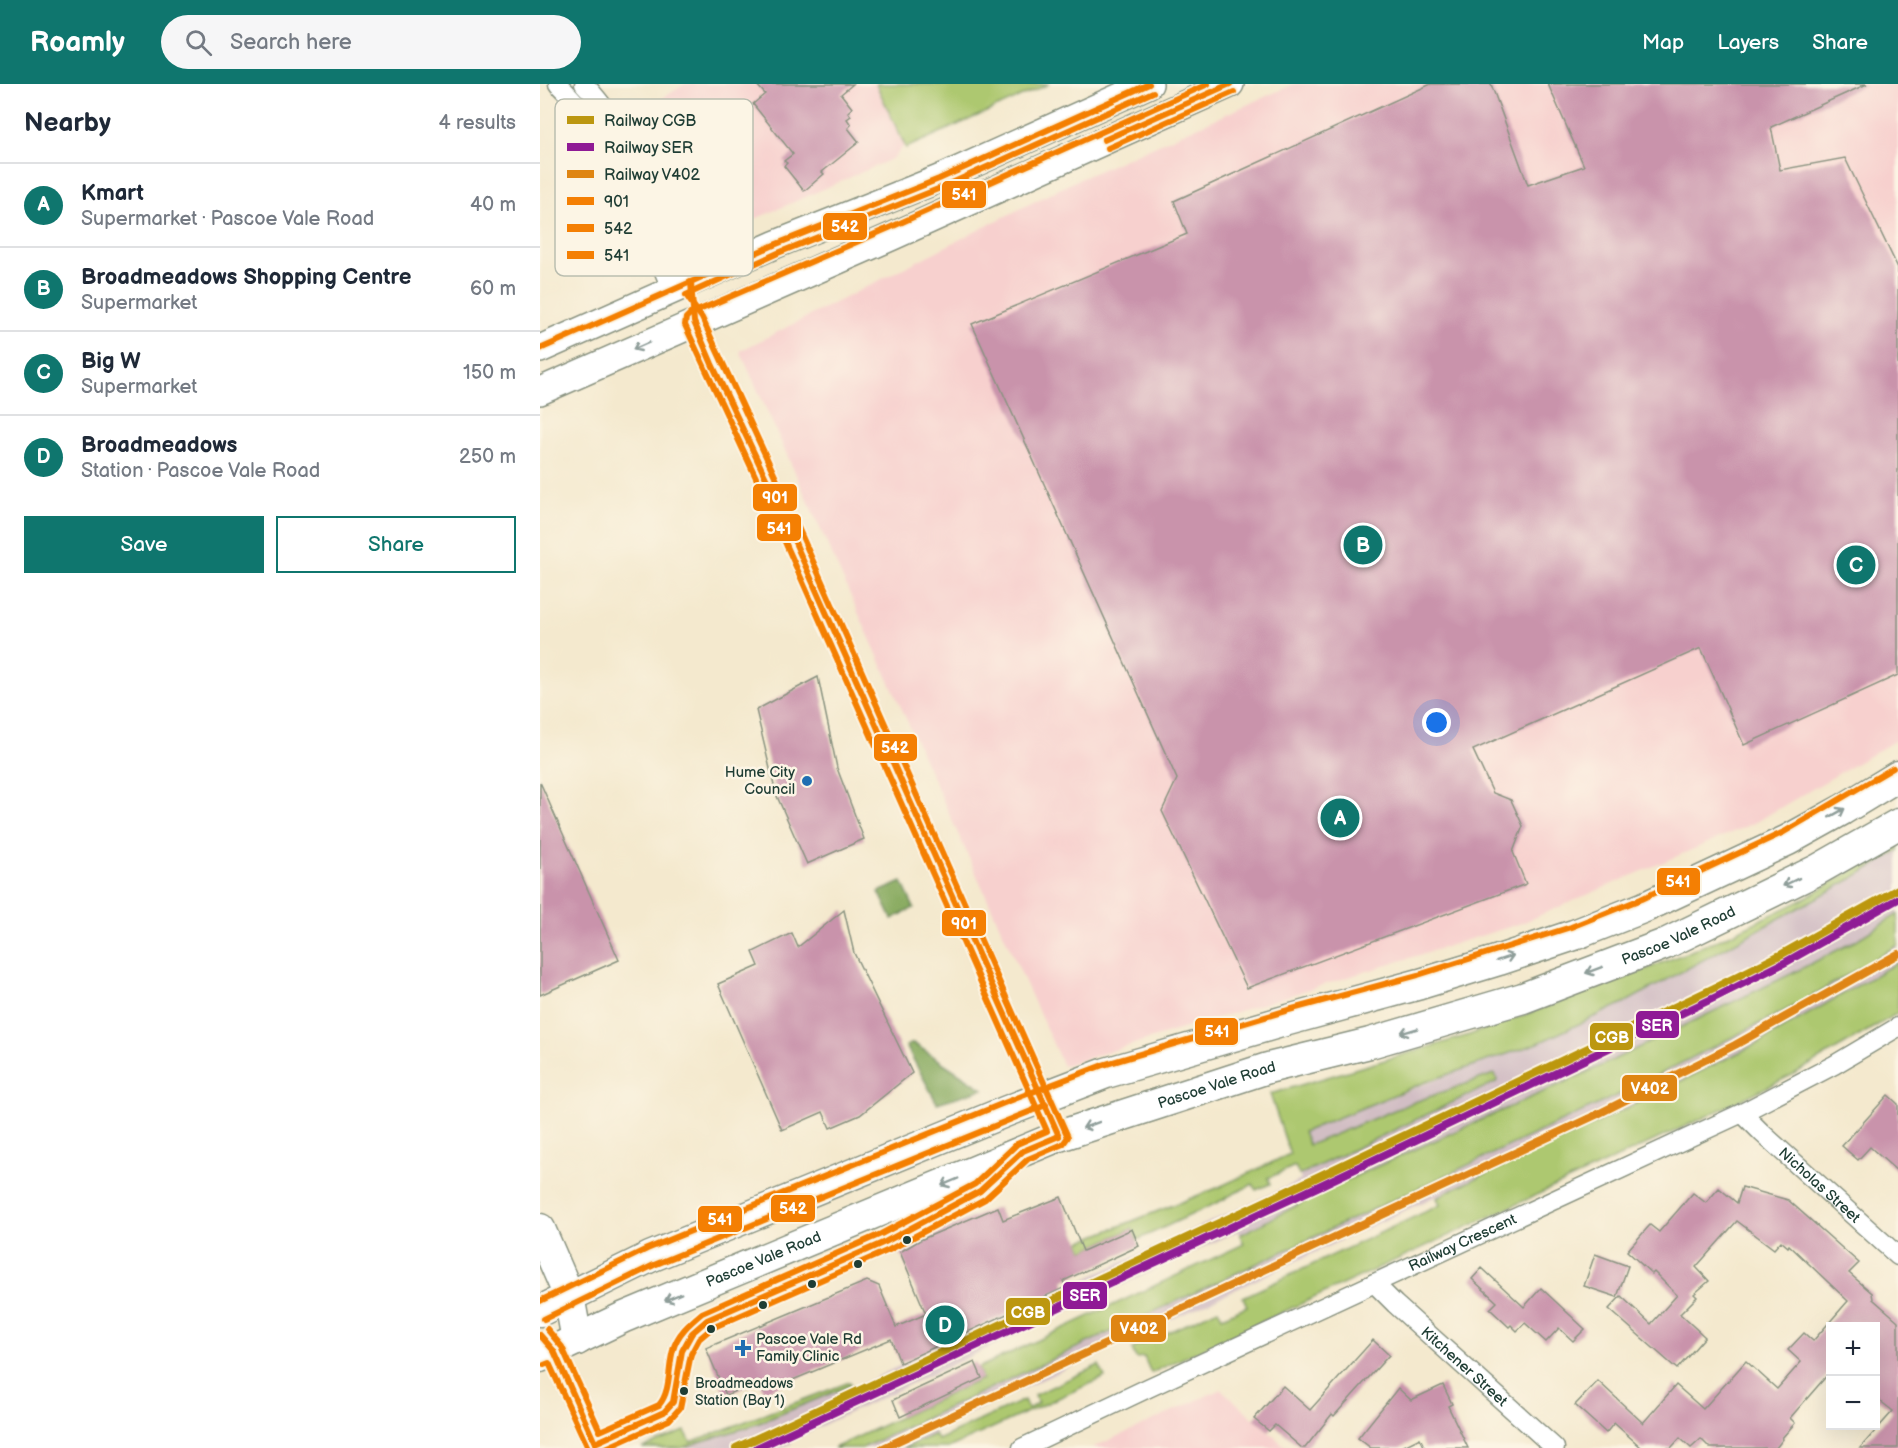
<!DOCTYPE html>
<meta charset="utf-8">
<style>
:root{--surface:#fff;--page:#f6f6f7;--text:#1f2937;--muted:#747a83;--line:#e0e1e3;--accent:#0f766e}
body{margin:0;font-family:"Balsamiq Sans",sans-serif;background:var(--page);color:var(--text)}
.controls{position:absolute;right:18px;bottom:18px;display:grid;overflow:hidden;border-radius:0px;box-shadow:0 6px 24px #0002}
.controls button{width:54px;height:54px;display:grid;place-items:center;padding:0;border:0;border-bottom:2px solid var(--line);background:var(--surface);color:var(--text);font:30px sans-serif}
.you{position:absolute;left:897px;top:639px;width:21px;height:21px;margin:-15px;border:4px solid #fff;border-radius:50%;background:#1a73e8;box-shadow:0 0 0 9px #1a73e833}
.badge{display:grid;place-items:center;width:39px;height:39px;border-radius:50%;background:var(--accent);color:#fff;font-size:20px;font-weight:700}
.pin{position:absolute;translate:-50% -50%;border:3px solid #fff;box-shadow:0 2px 6px #0006}
.list{margin:0;padding:0;list-style:none}
h2{display:flex;justify-content:space-between;align-items:center;height:78px;margin:0;padding:0 24px;font-size:26px}
h2 small{font-size:20px;font-weight:400;color:var(--muted)}
.list li{display:grid;grid-template-columns:39px 1fr auto;gap:18px;align-items:center;box-sizing:border-box;height:84px;padding:0 24px;border-top:2px solid var(--line)}
.list b{display:block;font-size:22px;white-space:nowrap}
.list p{margin:0;font-size:20px;white-space:nowrap;color:var(--muted)}
.list em{font-size:20px;font-style:normal;color:var(--muted)}
.actions{display:flex;gap:12px;padding:18px 24px}
.actions a{flex:1;padding:14px 0;border:2px solid var(--accent);border-radius:0px;text-align:center;font-size:21px;color:var(--accent)}
.actions .main{background:var(--accent);color:#fff}
.icon{flex:none;width:33px;height:33px;fill:none;stroke:currentColor;stroke-width:2;stroke-linecap:round;stroke-linejoin:round}
.map{position:relative;flex:none;width:1358px;height:1364px;overflow:hidden}
header{display:flex;align-items:center;gap:36px;box-sizing:border-box;height:84px;padding:0 30px;background:var(--accent);color:#fff}
header strong{font-size:28px}
nav{display:flex;gap:33px;margin-inline-start:auto;font-size:21px}
.search{width:420px;height:54px;background:var(--page);display:flex;align-items:center;gap:15px;box-sizing:border-box;padding:0 21px;border-radius:33px;color:var(--muted);font-size:22px}
main{display:flex}
aside{flex:1;background:var(--surface)}
.map>svg:first-child{display:block}
</style>
<header>
<strong>Roamly</strong>
<div class="search"><svg class="icon" aria-label="search" viewBox="0 0 24 24"><circle cx="10" cy="10" r="6"/><path d="M15 15l6 6"/></svg>Search here</div>
<nav><a>Map</a><a>Layers</a><a>Share</a></nav>
</header>
<main>
<aside>
<h2>Nearby<small>4 results</small></h2>
<ul class="list">
<li><span class="badge">A</span><div><b>Kmart</b><p>Supermarket · Pascoe Vale Road</p></div><em>40 m</em></li>
<li><span class="badge">B</span><div><b>Broadmeadows Shopping Centre</b><p>Supermarket</p></div><em>60 m</em></li>
<li><span class="badge">C</span><div><b>Big W</b><p>Supermarket</p></div><em>150 m</em></li>
<li><span class="badge">D</span><div><b>Broadmeadows</b><p>Station · Pascoe Vale Road</p></div><em>250 m</em></li>
</ul>
<div class="actions"><a class="main">Save</a><a>Share</a></div>
</aside>
<div class="map">
<svg width="1358" height="1364" viewBox="0 0 1358 1364">
<rect width="100%" height="100%" fill="#fcf5e5"/>
<filter id="ink" filterUnits="userSpaceOnUse"><feTurbulence type="fractalNoise" baseFrequency=".0167" numOctaves="2"/><feDisplacementMap in="SourceGraphic" scale="12" xChannelSelector="R" yChannelSelector="G"/><feConvolveMatrix kernelMatrix="1 2 1 2 8 2 1 2 1" color-interpolation-filters="sRGB"/></filter>
<filter id="wash" filterUnits="userSpaceOnUse"><feTurbulence type="fractalNoise" baseFrequency=".008" numOctaves="4" result="noise"/><feDisplacementMap in="SourceGraphic" scale="24" xChannelSelector="R" yChannelSelector="G"/><feGaussianBlur stdDeviation="1.35" result="paint"/><feColorMatrix in="noise" values="0 0 0 0 0 0 0 0 0 0 0 0 0 0 0 0 0 1.4 0 .05"/><feComposite in="paint" operator="in"/></filter>
<g filter="url(#wash)">
<rect width="100%" height="100%" fill="#f4e9ce"/>
<g fill="#f7d0ce">
<path d="M145,0H338L367,58L354,74L165,157L101,28Z"/>
<path d="M754,0H1358V655L1214,739L982,839L523,982L200,267L535,97Z"/>
<path d="M681,1305L747,1364H552Z"/>
</g>
<g fill="#d2bec4">
<path d="M1358,767V830L1313,858L1253,889L1050,987L800,1099L700,1151L698,1147L251,1356L252,1359L242,1364H141L214,1341L311,1301L313,1304L477,1226L761,1096L759,1091L958,997L953,990L869,1020L769,1061L762,1047L929,983L1088,917L1315,793Z"/>
<path d="M1358,862V878L1311,906L1220,958L1038,1048L908,1107L897,1114L896,1112L394,1346L395,1350L364,1364H322L1080,1010L1164,968Z"/>
</g>
<g fill="#adc86f" stroke="#668252" stroke-width="1.5">
<path d="M336,0H509L366,64Z"/>
<path d="M1358,760V767L1315,793L1088,917L996,960L883,999L763,1048L769,1061L869,1020L954,990L958,997L759,1091L755,1082L728,1094L730,1100L716,1106L713,1100L685,1114V1115L597,1156L592,1145L543,1167L539,1158L677,1104L750,1070L730,1010L929,951L1082,895L1185,853L1260,817Z"/>
<path d="M1358,830V861L1260,919L1080,1010L322,1364H294L442,1295L438,1284L704,1160L700,1151L800,1099L1050,987L1253,889L1313,858Z"/>
<path d="M1358,878V929L1254,990L1161,1035L611,1289L604,1273L596,1274L592,1265L678,1225L682,1233L707,1222L703,1213L900,1121L897,1114L908,1107L1038,1048L1220,958Z"/>
<path d="M559,1281L565,1293L408,1364H364L395,1350L398,1356L484,1316L488,1325L498,1319L494,1311Z"/>
<path d="M310,1298L311,1301L214,1341L141,1364H102L145,1347L151,1358Z"/>
</g>
<g fill="#8aac62" stroke="#54744b" stroke-width="1.5">
<path d="M362,798L374,824L352,835L339,808Z"/>
<path d="M373,959L443,1005L397,1019L366,962Z"/>
</g>
<g id="blocks">
<g fill="#c993ab">
<path d="M216,0H313L301,10L312,24L308,28L311,32L307,35L311,41L308,44L319,58L282,88L284,90L264,107L244,82L247,79L244,77L253,70L213,20L225,10Z"/>
<path d="M891,0H951L988,101L1044,82L1008,0H1327L1231,43L1240,86L1305,74L1358,184V591L1204,661L1161,564L933,666L953,709L971,716L983,742L973,768L986,800L707,904L622,727L637,695L432,240L647,150L634,117Z"/>
<path d="M278,593L297,684L324,755L267,780L236,710L216,626Z"/>
<path d="M0,698L79,876L0,911Z"/>
<path d="M304,826L314,869L372,989L320,1031L290,1044L283,1028L242,1046L178,900L219,882L213,868L252,849L258,863Z"/>
<path d="M1348,1011L1358,1020V1088L1330,1063L1318,1076L1302,1062Z"/>
<path d="M1202,1103L1248,1116L1319,1179L1309,1189L1332,1209L1333,1215L1358,1237V1364H1320L1353,1327L1335,1313V1242H1290V1288L1250,1334L1255,1339L1242,1354L1243,1355L1236,1364H1170L1161,1355L1151,1364L1140,1354L1131,1364H1102L1074,1339L1066,1349L1035,1321L1058,1297L1103,1339L1136,1301L1163,1325L1206,1277L1237,1305L1261,1278L1248,1266L1264,1249L1273,1257L1308,1217L1249,1161L1248,1163L1241,1157L1234,1165L1197,1137L1156,1183L1169,1197L1154,1210L1157,1213L1140,1230L1165,1253L1137,1285L1069,1225L1081,1212L1111,1240L1137,1211L1114,1188L1112,1190L1087,1167L1110,1141L1119,1148L1153,1109L1166,1119L1179,1104L1197,1119Z"/>
<path d="M521,1113L543,1167L592,1145L599,1162L523,1197L526,1203L360,1279L351,1255L224,1308L219,1297L186,1311L166,1264L327,1197L339,1202L356,1243L386,1230L360,1168L380,1156L458,1123L463,1136Z"/>
<path d="M1055,1170L1088,1182L1077,1213L1044,1202Z"/>
<path d="M942,1184L984,1223L1001,1204L1045,1245L1033,1257L1019,1244L1006,1258L985,1239L977,1247L971,1241L969,1243L950,1225L957,1218L932,1195Z"/>
<path d="M833,1256L849,1271L794,1332L792,1330L765,1364H762L735,1341L729,1347L714,1335L743,1302L770,1326Z"/>
<path d="M435,1278L442,1294L360,1333L353,1316Z"/>
<path d="M903,1301L912,1320L908,1322L928,1364H885L880,1354L860,1364H831L818,1354L858,1304L871,1316Z"/>
</g>
</g>
</g>
<g filter="url(#ink)">
<use href="#blocks" fill-opacity="0" stroke="#8a9381" stroke-width="1.5"/>
<g fill="none" stroke-linecap="round" stroke-linejoin="round">
<defs>
<g id="street">
<path d="M18,0C31,13 44,27 55,42C88,86 110,155 132,207"/>
<path d="M44,0C95,53 122,131 151,198"/>
<path d="M154,238L172,280L233,409L519,1052"/>
<path id="s1" d="M1202,1029L1222,1049L1358,1172"/>
<path id="s2" d="M834,1199L855,1220L1015,1364"/>
<path id="s3" d="M482,1364L608,1304L1202,1029L1294,981L1358,943"/>
</g>
<g id="secondary">
<path d="M0,265L234,161L399,95L609,0"/>
<path d="M0,307L353,152L690,0"/>
</g>
<g id="primary">
<path d="M0,1145L29,1212L37,1256"/>
<path d="M0,1227L110,1173L467,1027L566,989L748,936L880,900L959,876L1034,851L1105,823L1248,756L1302,726L1358,692"/>
<path id="s4" d="M0,1273L82,1234L519,1052L728,984L830,959L983,914L1125,860L1277,786L1358,740"/>
</g>
</defs>
<use href="#street" stroke="#8a9381" stroke-width="21"/>
<use href="#secondary" stroke="#8a9381" stroke-width="30"/>
<use href="#primary" stroke="#8a9381" stroke-width="33"/>
<use href="#street" stroke="#fff" stroke-width="18"/>
<use href="#secondary" stroke="#fff" stroke-width="27"/>
<use href="#primary" stroke="#fff" stroke-width="30"/>
<defs>
<g id="bus-1">
<path d="M564,56L690,0"/>
<path d="M151,198L154,238L172,280L233,409L519,1052"/>
<path d="M0,265L234,161L399,95L609,0"/>
<path d="M0,1251L14,1267L55,1359"/>
<path d="M55,1359L124,1328L133,1318L142,1267L152,1249L167,1236L345,1158L440,1107L483,1067L519,1052"/>
</g>
<g id="bus-2">
<path d="M568,64L694,8"/>
<path d="M4,1235L114,1181L506,1021"/>
<path d="M4,1281L9,1279L48,1364"/>
<path d="M66,1364L129,1336L140,1324L151,1270L159,1255L172,1244L349,1166L445,1115L488,1075L523,1060L528,1053L241,405L162,234L146,211L238,169L403,103L613,8"/>
</g>
<g id="bus-3">
<path d="M0,1217L107,1165L464,1019L563,981L745,927L878,891L1031,843L1101,815L1244,748L1353,684"/>
<path d="M7,1245L22,1263L60,1347L119,1321C131,1307 128,1284 133,1266C137,1250 150,1239 162,1229L341,1150L435,1100L477,1060L507,1047L225,413L145,241L146,234L150,230L349,144L668,0"/>
</g>
</defs>
<use href="#bus-1" stroke="#fcf5e5" stroke-width="10"/>
<use href="#bus-2" stroke="#fcf5e5" stroke-width="10"/>
<use href="#bus-3" stroke="#fcf5e5" stroke-width="10"/>
<use href="#bus-1" stroke="#f47f03" stroke-width="6"/>
<use href="#bus-2" stroke="#f47f03" stroke-width="6"/>
<use href="#bus-3" stroke="#f47f03" stroke-width="6"/>
<defs>
<path id="rail-1" d="M196,1364L773,1095L1174,904L1242,870L1358,805"/>
<path id="rail-2" d="M217,1364L777,1103L1178,912L1246,878L1358,815"/>
<path id="rail-3" d="M343,1364L1056,1031L1195,961L1358,870"/>
</defs>
<use href="#rail-1" stroke="#fcf5e5" stroke-width="12"/>
<use href="#rail-2" stroke="#fcf5e5" stroke-width="12"/>
<use href="#rail-3" stroke="#fcf5e5" stroke-width="12"/>
<use href="#rail-1" stroke="#bc9710" stroke-width="8"/>
<use href="#rail-2" stroke="#8f1a95" stroke-width="8"/>
<use href="#rail-3" stroke="#df8512" stroke-width="8"/>
</g>
<defs><path id="oneway-shaft" d="M-6 0H5M1.5-3L5.5 0L1.5 3" fill="none" stroke-width="1.6" stroke-linecap="round" stroke-linejoin="round" transform="scale(1.5)"/></defs>
<g stroke="#8f9e9a">
<use href="#oneway-shaft" transform="translate(101 262) rotate(156)"/>
<use href="#oneway-shaft" transform="translate(1297 729) rotate(-29)"/>
<use href="#oneway-shaft" transform="translate(1251 798) rotate(154)"/>
<use href="#oneway-shaft" transform="translate(965 874) rotate(-18)"/>
<use href="#oneway-shaft" transform="translate(1054 886) rotate(159)"/>
<use href="#oneway-shaft" transform="translate(869 947) rotate(164)"/>
<use href="#oneway-shaft" transform="translate(551 1041) rotate(160)"/>
<use href="#oneway-shaft" transform="translate(410 1098) rotate(157)"/>
<use href="#oneway-shaft" transform="translate(133 1213) rotate(157)"/>
</g>
</g>
<g fill="#1f6fb2" stroke="#fcf5e5" stroke-width="2">
<circle cx="267" cy="697" r="6"/>
<path d="M200 1255h6v6h6v6h-6v6h-6v-6h-6v-6h6z"/>
</g>
<g fill="#1f3d34" stroke="#fcf5e5" stroke-width="2">
<circle cx="367" cy="1156" r="5"/>
<circle cx="318" cy="1180" r="5"/>
<circle cx="272" cy="1200" r="5"/>
<circle cx="223" cy="1221" r="5"/>
<circle cx="171" cy="1245" r="5"/>
<circle cx="144" cy="1307" r="5"/>
</g>
<g text-anchor="middle" stroke-width="5" stroke-linejoin="round" paint-order="stroke">
<g font-size="14" fill="#1f3d34" stroke="#fcf5e5" text-anchor="start">
<text x="155" y="1304">Broadmeadows<tspan x="155" dy="17">Station (Bay 1)</tspan></text>
</g>
<g font-size="15" fill="#1f3d34" stroke="#fcf5e5" text-anchor="end">
<text x="255" y="693">Hume City<tspan x="255" dy="17">Council</tspan></text>
<text x="216" y="1260" text-anchor="start">Pascoe Vale Rd<tspan x="216" dy="17">Family Clinic</tspan></text>
</g>
<g font-size="15" fill="#1f3d34" stroke="#fcf5e5">
<text dy="5" stroke="none"><textPath href="#s4" startOffset="1216">Pascoe Vale Road</textPath></text>
<text dy="5" stroke="none"><textPath href="#s4" startOffset="730">Pascoe Vale Road</textPath></text>
<text dy="5" stroke="none"><textPath href="#s1" startOffset="106">Nicholas Street</textPath></text>
<text dy="5" stroke="none"><textPath href="#s3" startOffset="486">Railway Crescent</textPath></text>
<text dy="5" stroke="none"><textPath href="#s4" startOffset="244">Pascoe Vale Road</textPath></text>
<text dy="5" stroke="none"><textPath href="#s2" startOffset="123">Kitchener Street</textPath></text>
</g>
</g>
<rect x="15" y="15" width="198" height="177" rx="9" fill="#fcf5e5" stroke="#babeb0" stroke-width="1.5"/>
<rect x="27" y="32" width="27" height="8" fill="#bc9710"/>
<rect x="27" y="59" width="27" height="8" fill="#8f1a95"/>
<rect x="27" y="86" width="27" height="8" fill="#df8512"/>
<rect x="27" y="113" width="27" height="8" fill="#f47f03"/>
<rect x="27" y="140" width="27" height="8" fill="#f47f03"/>
<rect x="27" y="167" width="27" height="8" fill="#f47f03"/>
<g font-size="16" fill="#1f3d34">
<text x="64" y="42">Railway CGB</text>
<text x="64" y="69">Railway SER</text>
<text x="64" y="96">Railway V402</text>
<text x="64" y="123">901</text>
<text x="64" y="150">542</text>
<text x="64" y="177">541</text>
</g>
<g stroke="#fcf5e5" stroke-width="2">
<rect x="401" y="96" width="46" height="29" rx="6" fill="#f47f03"/>
<rect x="282" y="128" width="46" height="29" rx="6" fill="#f47f03"/>
<rect x="212" y="399" width="46" height="29" rx="6" fill="#f47f03"/>
<rect x="216" y="429" width="46" height="29" rx="6" fill="#f47f03"/>
<rect x="333" y="649" width="45" height="29" rx="6" fill="#f47f03"/>
<rect x="1116" y="783" width="45" height="29" rx="6" fill="#f47f03"/>
<rect x="401" y="825" width="46" height="28" rx="6" fill="#f47f03"/>
<rect x="1095" y="926" width="45" height="29" rx="6" fill="#8f1a95"/>
<rect x="654" y="933" width="45" height="29" rx="6" fill="#f47f03"/>
<rect x="1049" y="938" width="45" height="29" rx="6" fill="#bc9710"/>
<rect x="1081" y="990" width="57" height="28" rx="6" fill="#df8512"/>
<rect x="230" y="1110" width="46" height="29" rx="6" fill="#f47f03"/>
<rect x="157" y="1121" width="46" height="28" rx="6" fill="#f47f03"/>
<rect x="522" y="1197" width="46" height="29" rx="6" fill="#8f1a95"/>
<rect x="465" y="1213" width="46" height="29" rx="6" fill="#bc9710"/>
<rect x="570" y="1230" width="57" height="29" rx="6" fill="#df8512"/>
</g>
<g font-size="16" text-anchor="middle" font-weight="bold" fill="#fff">
<text x="424" y="116">541</text>
<text x="305" y="148">542</text>
<text x="235" y="419">901</text>
<text x="239" y="450">541</text>
<text x="355" y="669">542</text>
<text x="1138" y="803">541</text>
<text x="424" y="845">901</text>
<text x="1117" y="947">SER</text>
<text x="677" y="953">541</text>
<text x="1072" y="959">CGB</text>
<text x="1110" y="1010">V402</text>
<text x="253" y="1130">542</text>
<text x="180" y="1141">541</text>
<text x="545" y="1217">SER</text>
<text x="488" y="1234">CGB</text>
<text x="599" y="1250">V402</text>
</g>
</svg>
<div class="controls">
<button>+</button>
<button>−</button>
</div>
<div class="you"></div>
<div class="pin badge" style="left:800px;top:734px">A</div>
<div class="pin badge" style="left:823px;top:461px">B</div>
<div class="pin badge" style="left:1316px;top:481px">C</div>
<div class="pin badge" style="left:405px;top:1241px">D</div>
</div>
</main>
